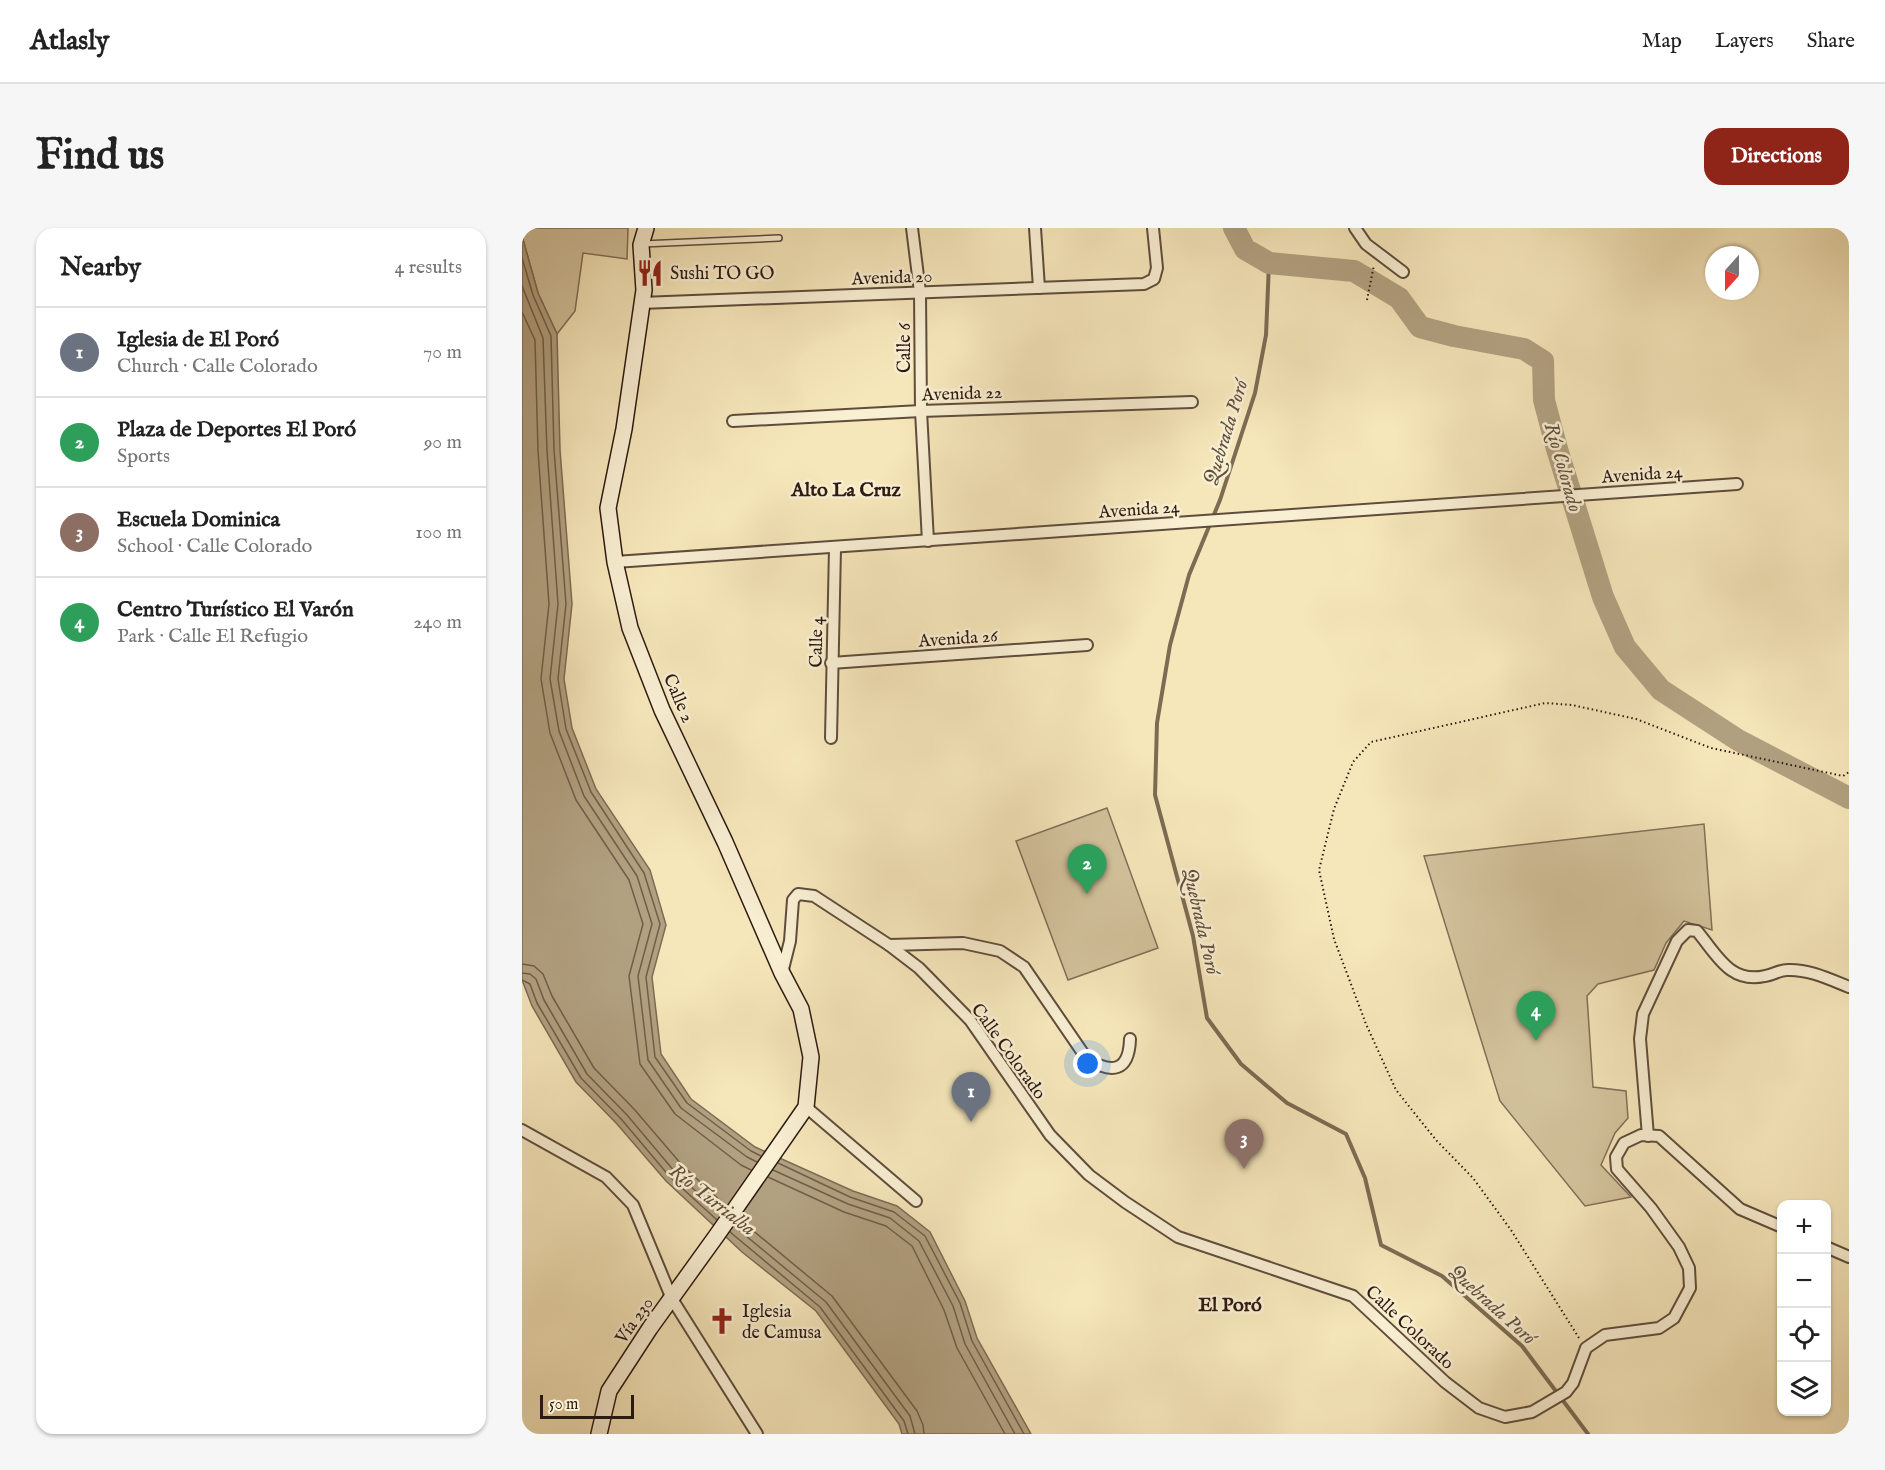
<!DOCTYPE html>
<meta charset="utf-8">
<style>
:root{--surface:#fff;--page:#f6f6f6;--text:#222;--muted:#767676;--line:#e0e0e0;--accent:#8f2418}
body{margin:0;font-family:"IM FELL English",serif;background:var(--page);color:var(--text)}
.controls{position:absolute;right:18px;bottom:18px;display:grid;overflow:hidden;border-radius:12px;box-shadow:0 2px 4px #0004}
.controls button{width:54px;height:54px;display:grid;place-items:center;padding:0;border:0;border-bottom:2px solid var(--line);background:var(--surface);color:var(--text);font:30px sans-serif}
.compass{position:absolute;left:1183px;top:18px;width:54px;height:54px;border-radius:50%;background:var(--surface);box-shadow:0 2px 4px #0004;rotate:201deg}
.scale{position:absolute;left:18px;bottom:15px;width:94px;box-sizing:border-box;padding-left:6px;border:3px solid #2d1a11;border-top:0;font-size:16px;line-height:21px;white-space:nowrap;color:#2d1a11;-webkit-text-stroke:4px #f9efd3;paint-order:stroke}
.you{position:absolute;left:566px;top:836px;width:21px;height:21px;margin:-15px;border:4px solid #fff;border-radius:50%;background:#1a73e8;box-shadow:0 0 0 9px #1a73e833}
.badge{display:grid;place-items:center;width:39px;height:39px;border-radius:50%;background:var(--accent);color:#fff;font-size:20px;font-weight:700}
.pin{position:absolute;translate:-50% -50px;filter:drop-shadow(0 2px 3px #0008)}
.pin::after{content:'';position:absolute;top:32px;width:21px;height:18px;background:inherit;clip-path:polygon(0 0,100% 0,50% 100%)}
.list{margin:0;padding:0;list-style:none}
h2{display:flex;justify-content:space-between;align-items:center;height:78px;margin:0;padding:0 24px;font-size:26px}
h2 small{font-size:20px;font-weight:400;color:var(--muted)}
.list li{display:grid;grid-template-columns:39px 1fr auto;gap:18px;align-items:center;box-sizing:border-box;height:90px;padding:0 24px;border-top:2px solid var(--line)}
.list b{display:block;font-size:22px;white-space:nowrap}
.list p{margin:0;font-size:20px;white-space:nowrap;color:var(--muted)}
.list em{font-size:20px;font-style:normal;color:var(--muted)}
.icon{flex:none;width:33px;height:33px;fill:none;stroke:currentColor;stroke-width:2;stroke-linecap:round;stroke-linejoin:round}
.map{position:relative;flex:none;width:1327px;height:1206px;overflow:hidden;border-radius:18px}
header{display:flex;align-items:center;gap:36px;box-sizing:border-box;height:84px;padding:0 30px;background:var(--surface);border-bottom:2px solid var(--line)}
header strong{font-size:28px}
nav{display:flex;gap:33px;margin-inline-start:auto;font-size:21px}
.intro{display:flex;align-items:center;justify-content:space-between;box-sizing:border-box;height:144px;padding:0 36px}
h1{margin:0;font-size:42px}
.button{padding:15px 27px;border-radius:18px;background:var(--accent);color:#fff;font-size:21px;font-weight:700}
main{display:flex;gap:36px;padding:0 36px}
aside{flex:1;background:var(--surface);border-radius:18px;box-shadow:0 2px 4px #0004}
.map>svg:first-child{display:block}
</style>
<header>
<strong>Atlasly</strong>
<nav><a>Map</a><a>Layers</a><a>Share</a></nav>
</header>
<div class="intro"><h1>Find us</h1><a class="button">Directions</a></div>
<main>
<aside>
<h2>Nearby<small>4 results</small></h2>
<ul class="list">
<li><span class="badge" style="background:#6b7280">1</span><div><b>Iglesia de El Poró</b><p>Church · Calle Colorado</p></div><em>70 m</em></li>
<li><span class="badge" style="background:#2e9e5b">2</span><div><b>Plaza de Deportes El Poró</b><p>Sports</p></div><em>90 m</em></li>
<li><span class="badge" style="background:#8d6e63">3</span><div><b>Escuela Dominica</b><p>School · Calle Colorado</p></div><em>100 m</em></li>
<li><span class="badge" style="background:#2e9e5b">4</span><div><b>Centro Turístico El Varón</b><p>Park · Calle El Refugio</p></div><em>240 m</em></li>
</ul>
</aside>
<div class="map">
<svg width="1327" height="1206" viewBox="0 0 1327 1206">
<rect width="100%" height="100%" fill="#f6e7bb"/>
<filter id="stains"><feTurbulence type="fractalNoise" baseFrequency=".00333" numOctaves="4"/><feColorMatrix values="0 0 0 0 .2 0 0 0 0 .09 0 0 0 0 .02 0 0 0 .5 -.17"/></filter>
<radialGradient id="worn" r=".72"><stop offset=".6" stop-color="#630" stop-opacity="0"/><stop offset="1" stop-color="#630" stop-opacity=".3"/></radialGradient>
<g fill="#d4c49e" stroke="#806f58" stroke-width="1.5">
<path d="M0,0H106L105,31L61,25L53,83L35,106L16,65L0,8Z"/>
<path d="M585,580L636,720L546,752L494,613Z"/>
<path d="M1182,596L1190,702L1162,693L1144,715L1132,742L1076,756L1065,768L1071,859L1104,863L1106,890L1093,905L1079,937L1109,969L1063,978L978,873L902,628Z"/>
</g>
<path fill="#b2a181" stroke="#7d6b54" stroke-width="1.5" d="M0,8L16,65L35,106L38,222L50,376L42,451L50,500L74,561L128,642L144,697L130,749L139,826L169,871L233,919L331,963L375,978L408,1004L443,1073L455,1110L509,1206H380L377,1196L294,1083L220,1024L144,953L95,896L54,854L10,778L0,752Z"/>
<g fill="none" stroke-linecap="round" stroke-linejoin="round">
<g stroke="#705e49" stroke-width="1.5">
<path d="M0,30L11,67L29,108L32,222L44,376L36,451L44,501L69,564L122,645L138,696L124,749L133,829L165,875L229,923L239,928"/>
<path d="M0,58L21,110L25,223L36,376L28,451L37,503L62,568L115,648L130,696L116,748L126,832L159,880L225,929L235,934"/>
<path d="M0,84L13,112L16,223L27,376L19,451L28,505L54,572L107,652L121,696L107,748L118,836L153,886L219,937L229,942"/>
<path d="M0,736L12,738L21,746L30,768L72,840L112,881L160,937L204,978"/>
<path d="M0,745L8,746L14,751L22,772L65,846L105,887L153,944L199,986"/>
<path d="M0,752L8,756L15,775L59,850L100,892L148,949L195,992"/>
<path d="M256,935L328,969L372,984L403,1008L438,1075L450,1113L502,1206"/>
<path d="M251,942L326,976L368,990L397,1013L431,1078L443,1116L493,1206"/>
<path d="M246,949L322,984L364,998L390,1018L422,1082L435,1120L483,1206"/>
<path d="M217,991L310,1068L395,1183L401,1197L402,1206"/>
<path d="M212,998L304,1074L388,1188L393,1206"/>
<path d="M208,1004L298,1079L382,1193L386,1206"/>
</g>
<path stroke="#7d6b54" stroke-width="4" d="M747,35L744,107L733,165L698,272L667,347L648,417L635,495L633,567L671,708L685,790L719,836L765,875L824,906L843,950L859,1017L920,1048L1000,1118L1066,1206"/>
<path stroke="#b2a181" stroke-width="22" d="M712,0L723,21L747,35L832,43L877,70L898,99L932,108L1002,121L1021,133L1022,172L1035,221L1081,369L1103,419L1139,462L1216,512L1327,570"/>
<defs>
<path id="lane" d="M120,16L257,10"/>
<g id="street">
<path d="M390,0L398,64L399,183L406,313"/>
<path d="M513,0L517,60"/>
<path d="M833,0L844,16L881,44"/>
<path d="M119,75L622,56L632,51L635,40L631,0"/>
<path d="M211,193L399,183L670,174"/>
<path d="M93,334L1215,256"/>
<path d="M309,435L565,417"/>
<path d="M309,510L313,320"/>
<path d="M367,717L441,715L478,723L502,739L565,831C590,846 607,844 608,811"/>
<path d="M260,745L268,713L271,672L276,666L292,668L367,717L397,740L448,792L528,907L567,947L603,974L656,1009L831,1068L923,1154L957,1180L983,1189L1010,1184L1044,1164L1051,1155L1064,1120L1083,1107L1137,1100L1152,1090L1168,1060L1167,1040L1157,1019L1129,980L1095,941L1094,929L1102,915L1119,907L1137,908L1218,981L1260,999"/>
<path d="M284,879L394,973"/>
<path d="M0,902L84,949L111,977L150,1071L235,1206"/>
<path d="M1126,908L1118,811L1121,786L1155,713L1166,702L1175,703C1195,727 1208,756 1243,748C1250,747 1258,742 1265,742C1287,741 1307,751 1327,759"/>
<path d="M1304,1019L1327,1029"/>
</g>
<path id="secondary" d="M77,1206L87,1163L128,1100L195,1007L284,879L289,829L279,781L260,745L203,614L140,482L108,400L93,334L86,280L102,201L122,62L119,17L124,0"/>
</defs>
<use href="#lane" stroke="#5f4d3c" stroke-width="8"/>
<use href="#street" stroke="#5f4d3c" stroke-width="14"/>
<use href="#secondary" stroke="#2d1a11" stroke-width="18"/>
<g stroke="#2d1a11" stroke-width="2" stroke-dasharray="1.5 3" stroke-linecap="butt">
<path d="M845,72L852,37"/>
<path d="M1057,1110L989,1002L951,950L914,912L874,862L844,796L812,711L797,642L812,581L831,534L849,514L1023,475L1050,477L1114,491L1189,520L1321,548L1327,544"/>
</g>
<use href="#lane" stroke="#f9efd3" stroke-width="5"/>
<use href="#street" stroke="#f9efd3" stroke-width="10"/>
<use href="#secondary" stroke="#f9efd3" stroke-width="15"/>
</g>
<defs>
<symbol id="restaurant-bare" viewBox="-9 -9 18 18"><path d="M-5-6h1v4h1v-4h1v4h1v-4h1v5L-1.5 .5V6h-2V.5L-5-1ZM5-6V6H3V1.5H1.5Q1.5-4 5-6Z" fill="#8f2418" stroke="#f9efd3" stroke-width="2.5" paint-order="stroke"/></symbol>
<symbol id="church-bare" viewBox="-9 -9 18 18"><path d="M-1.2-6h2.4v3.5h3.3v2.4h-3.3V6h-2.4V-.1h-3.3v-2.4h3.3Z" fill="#8f2418" stroke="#f9efd3" stroke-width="2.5" paint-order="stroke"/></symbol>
</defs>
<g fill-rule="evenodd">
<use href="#restaurant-bare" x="109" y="26" width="38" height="38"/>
<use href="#church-bare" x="181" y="1074" width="38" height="38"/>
</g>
<g text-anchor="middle" stroke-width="5" stroke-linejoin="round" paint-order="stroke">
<g font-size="18" fill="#2d1a11" stroke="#f9efd3" text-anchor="start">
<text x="148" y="51">Sushi TO GO</text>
<text x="220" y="1089">Iglesia<tspan x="220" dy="21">de Camusa</tspan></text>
</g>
<g font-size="18" fill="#2d1a11" stroke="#f9efd3">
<text transform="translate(370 49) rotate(-2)" y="6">Avenida 20</text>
<text transform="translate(382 120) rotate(-90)" y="6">Calle 6</text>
<text transform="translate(440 165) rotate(-2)" y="6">Avenida 22</text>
<text transform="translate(1120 246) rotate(-4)" y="6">Avenida 24</text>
<text transform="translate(617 281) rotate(-4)" y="6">Avenida 24</text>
<text transform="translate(436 410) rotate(-4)" y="6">Avenida 26</text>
<text transform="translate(294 414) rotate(-89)" y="6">Calle 4</text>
<text transform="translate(157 470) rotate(67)" y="6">Calle 2</text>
<text transform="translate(487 823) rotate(54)" y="6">Calle Colorado</text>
<text transform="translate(112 1092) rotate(-55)" y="6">Vía 230</text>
<text transform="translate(888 1099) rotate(43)" y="6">Calle Colorado</text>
</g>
<g font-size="20" font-style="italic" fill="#62503e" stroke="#f9efd3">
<text transform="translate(703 204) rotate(-73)" y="7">Quebrada Poró</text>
<text transform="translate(1042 239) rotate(74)" y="7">Río Colorado</text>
<text transform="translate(680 693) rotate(77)" y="7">Quebrada Poró</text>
<text transform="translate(191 971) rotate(38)" y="7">Río Turrialba</text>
<text transform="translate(971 1076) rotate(42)" y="7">Quebrada Poró</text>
</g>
<g font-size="20" font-weight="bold" fill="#2d1a11" stroke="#f9efd3">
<text x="324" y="268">Alto La Cruz</text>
<text x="708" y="1083">El Poró</text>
</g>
</g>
<rect width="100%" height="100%" filter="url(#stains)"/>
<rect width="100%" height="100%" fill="url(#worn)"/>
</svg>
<div class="controls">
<button>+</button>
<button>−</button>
<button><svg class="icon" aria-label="locate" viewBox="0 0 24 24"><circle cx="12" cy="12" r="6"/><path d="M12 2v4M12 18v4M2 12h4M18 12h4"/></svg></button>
<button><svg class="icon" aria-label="layers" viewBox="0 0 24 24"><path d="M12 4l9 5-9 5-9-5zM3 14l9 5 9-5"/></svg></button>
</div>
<svg class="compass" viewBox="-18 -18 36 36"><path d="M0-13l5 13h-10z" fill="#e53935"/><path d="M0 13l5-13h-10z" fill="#767676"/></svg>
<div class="scale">50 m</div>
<div class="you"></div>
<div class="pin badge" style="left:449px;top:894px;background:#6b7280">1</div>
<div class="pin badge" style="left:565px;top:666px;background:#2e9e5b">2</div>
<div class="pin badge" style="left:722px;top:941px;background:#8d6e63">3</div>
<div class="pin badge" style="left:1014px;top:813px;background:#2e9e5b">4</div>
</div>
</main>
